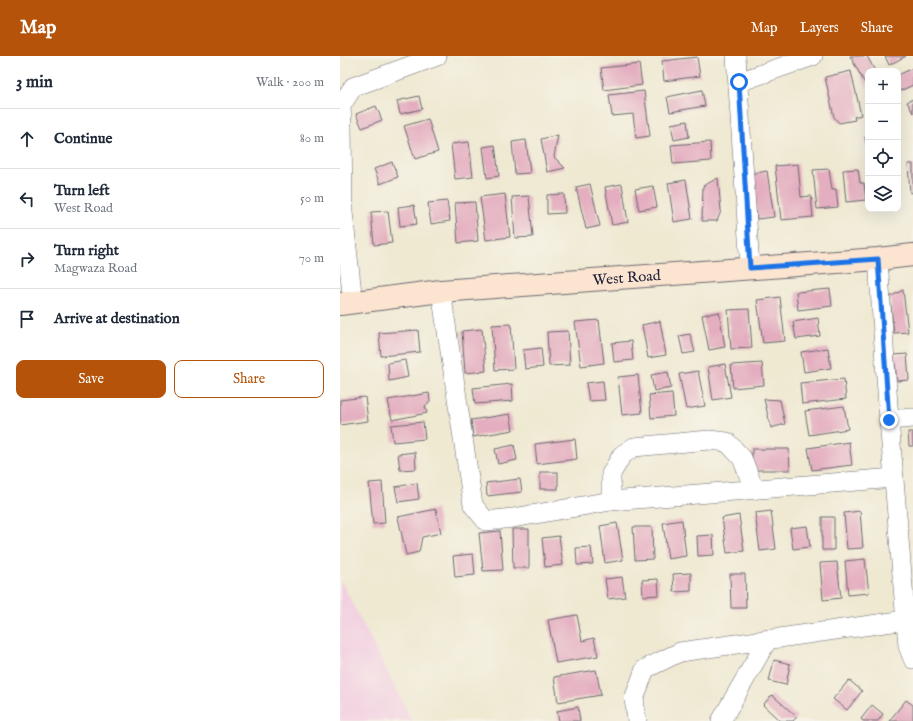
<!DOCTYPE html>
<meta charset="utf-8">
<style>
:root{--surface:#fff;--page:#f2f2f3;--text:#1f2937;--muted:#747a83;--line:#e0e1e3;--accent:#b45309}
body{margin:0;font-family:"IM FELL English",serif;background:var(--page);color:var(--text)}
.controls{position:absolute;right:12px;top:12px;display:grid;overflow:hidden;border-radius:8px;box-shadow:0 4px 16px #0002}
.controls button{width:36px;height:36px;display:grid;place-items:center;padding:0;border:0;border-bottom:1px solid var(--line);background:var(--surface);color:var(--text);font:20px sans-serif}
.stop{position:absolute;width:12px;height:12px;margin:-9px;border:3px solid #1a73e8;border-radius:50%;background:#fff}
.stop.end{background:#1a73e8;border-color:#fff;box-shadow:0 1px 4px #0008}
.list{margin:0;padding:0;list-style:none}
h2{display:flex;justify-content:space-between;align-items:center;height:52px;margin:0;padding:0 16px;font-size:17px}
h2 small{font-size:13px;font-weight:400;color:var(--muted)}
.list li{display:grid;grid-template-columns:26px 1fr auto;gap:12px;align-items:center;box-sizing:border-box;height:60px;padding:0 16px;border-top:1px solid var(--line)}
.list b{display:block;font-size:15px;white-space:nowrap}
.list p{margin:0;font-size:13px;white-space:nowrap;color:var(--muted)}
.list em{font-size:13px;font-style:normal;color:var(--muted)}
.actions{display:flex;gap:8px;padding:12px 16px}
.actions a{flex:1;padding:9px 0;border:1px solid var(--accent);border-radius:8px;text-align:center;font-size:14px;color:var(--accent)}
.actions .main{background:var(--accent);color:#fff}
.icon{flex:none;width:22px;height:22px;fill:none;stroke:currentColor;stroke-width:2;stroke-linecap:round;stroke-linejoin:round}
.map{position:relative;flex:none;width:573px;height:665px;overflow:hidden}
header{display:flex;align-items:center;gap:24px;box-sizing:border-box;height:56px;padding:0 20px;background:var(--accent);color:#fff}
header strong{font-size:19px}
nav{display:flex;gap:22px;margin-inline-start:auto;font-size:14px}
main{display:flex}
aside{flex:1;background:var(--surface)}
.map>svg:first-child{display:block}
</style>
<header>
<strong>Map</strong>
<nav><a>Map</a><a>Layers</a><a>Share</a></nav>
</header>
<main>
<aside>
<h2>3 min<small>Walk · 200 m</small></h2>
<ul class="list">
<li><svg class="icon" aria-label="ahead" viewBox="0 0 24 24"><path d="M12 20V5M6 11l6-6 6 6"/></svg><div><b>Continue</b></div><em>80 m</em></li>
<li><svg class="icon" aria-label="left" viewBox="0 0 24 24"><path d="M17 20v-9H6M10 6l-5 5 5 5"/></svg><div><b>Turn left</b><p>West Road</p></div><em>50 m</em></li>
<li><svg class="icon" aria-label="right" viewBox="0 0 24 24"><path d="M7 20v-9h11M14 6l5 5-5 5"/></svg><div><b>Turn right</b><p>Magwaza Road</p></div><em>70 m</em></li>
<li><svg class="icon" aria-label="arrive" viewBox="0 0 24 24"><path d="M6 21V4h12l-3 4 3 4H6"/></svg><div><b>Arrive at destination</b></div></li>
</ul>
<div class="actions"><a class="main">Save</a><a>Share</a></div>
</aside>
<div class="map">
<svg width="573" height="665" viewBox="0 0 573 665">
<rect width="100%" height="100%" fill="#f7f3e8"/>
<filter id="ink" filterUnits="userSpaceOnUse"><feTurbulence type="fractalNoise" baseFrequency=".025" numOctaves="2"/><feDisplacementMap in="SourceGraphic" scale="8" xChannelSelector="R" yChannelSelector="G"/><feConvolveMatrix kernelMatrix="1 2 1 2 8 2 1 2 1" color-interpolation-filters="sRGB"/></filter>
<filter id="wash" filterUnits="userSpaceOnUse"><feTurbulence type="fractalNoise" baseFrequency=".012" numOctaves="4" result="noise"/><feDisplacementMap in="SourceGraphic" scale="16" xChannelSelector="R" yChannelSelector="G"/><feGaussianBlur stdDeviation="0.9" result="paint"/><feColorMatrix in="noise" values="0 0 0 0 0 0 0 0 0 0 0 0 0 0 0 0 0 1.4 0 .05"/><feComposite in="paint" operator="in"/></filter>
<g filter="url(#wash)">
<rect width="100%" height="100%" fill="#efe9d2"/>
<path fill="#f2cfe1" d="M0,523L72,665H0Z"/>
<g id="blocks">
<g fill="#e4aec0">
<path d="M510,0H527L535,15H528V33Z"/>
<path d="M545,0H566L549,9Z"/>
<path d="M357,1L360,20L324,25L322,5Z"/>
<path d="M299,8L302,29L264,34L261,12Z"/>
<path d="M573,12V29L560,35L558,32V19Z"/>
<path d="M511,15L521,59L514,61L515,64L499,67L494,61L485,21Z"/>
<path d="M362,34L365,50L330,56L327,41Z"/>
<path d="M304,35L310,80L296,82L293,58L272,60L269,39Z"/>
<path d="M79,40L82,53L60,58L57,45Z"/>
<path d="M573,43V57L567,46Z"/>
<path d="M36,50L42,64L22,72L16,58Z"/>
<path d="M88,63L98,96L75,103L64,70Z"/>
<path d="M347,65L349,81L334,84L331,68Z"/>
<path d="M218,79L214,101L225,112L207,116L201,83Z"/>
<path d="M525,81H528V93H527Z"/>
<path d="M186,84L190,117L175,118L172,86Z"/>
<path d="M129,86L133,121L115,123L111,88Z"/>
<path d="M370,86L371,105L333,108L331,89Z"/>
<path d="M155,89L159,120L147,122L143,91Z"/>
<path d="M52,106L58,121L40,128L34,113Z"/>
<path d="M458,108L461,141L471,140L473,161L441,164L435,110Z"/>
<path d="M568,108H573V136L570,137Z"/>
<path d="M489,113L492,134L496,133L498,151L477,153L473,114Z"/>
<path d="M518,113L520,127H524L526,144L506,146L503,114Z"/>
<path d="M427,115L434,161L417,163L410,118Z"/>
<path d="M378,122L381,155L377,165H362L363,130Z"/>
<path d="M346,124L352,163L334,166L328,127Z"/>
<path d="M250,128L260,170L246,173L236,131Z"/>
<path d="M282,128L288,166L272,169L265,131Z"/>
<path d="M313,130L317,151L299,154L295,133Z"/>
<path d="M165,138L170,181L146,184L140,141Z"/>
<path d="M224,138L225,157L207,158V139Z"/>
<path d="M189,140L193,181L175,182L172,141Z"/>
<path d="M107,145L110,165L91,168L88,147Z"/>
<path d="M135,146L138,185L118,187L115,147Z"/>
<path d="M74,149L77,168L60,170L58,151Z"/>
<path d="M48,155L52,187L34,189L31,156Z"/>
<path d="M490,233L492,250L458,254L456,236Z"/>
<path d="M563,234L568,276L554,277L550,241Z"/>
<path d="M440,241L445,285L423,287L417,244Z"/>
<path d="M409,253L412,292L391,293L388,254Z"/>
<path d="M379,256L385,291L369,294L362,259Z"/>
<path d="M478,262L480,280L456,283L453,266Z"/>
<path d="M259,264L264,307L241,310L235,266Z"/>
<path d="M320,265L326,299L308,302L302,269Z"/>
<path d="M171,268L174,313L155,314L152,269Z"/>
<path d="M142,273L146,315L125,317L122,275Z"/>
<path d="M78,274L80,296L41,300L39,277Z"/>
<path d="M228,275L230,309L209,310L207,276Z"/>
<path d="M350,278L355,296L343,298L339,280Z"/>
<path d="M291,285L293,304L274,306L272,287Z"/>
<path d="M201,292L203,311L185,313L183,294Z"/>
<path d="M488,292L491,312L464,316L461,296Z"/>
<path d="M567,298L569,324L557,325L554,299Z"/>
<path d="M65,304L68,321L49,325L48,307Z"/>
<path d="M422,307L424,329L393,332L391,309Z"/>
<path d="M385,308L391,341L373,344L368,311Z"/>
<path d="M358,315L365,350L346,353L339,318Z"/>
<path d="M328,316L331,332L314,335L311,319Z"/>
<path d="M298,319L302,357L282,359L278,321Z"/>
<path d="M504,323L506,343L462,348L460,327Z"/>
<path d="M263,325L265,344L249,345L246,327Z"/>
<path d="M172,328L173,345L135,348L133,332Z"/>
<path d="M89,337L90,346L85,350L87,357L52,364L48,344Z"/>
<path d="M332,337L334,360L311,362L309,339Z"/>
<path d="M25,341L28,365L0,369V344Z"/>
<path d="M424,343L440,344L445,368L431,372Z"/>
<path d="M504,350L508,373L469,379L465,355Z"/>
<path d="M170,358L173,374L133,381L131,364Z"/>
<path d="M83,366L85,383L53,386L51,369Z"/>
<path d="M568,376H573V390H569Z"/>
<path d="M235,383L237,403L197,408L195,388Z"/>
<path d="M509,386L512,409L472,414L468,392Z"/>
<path d="M174,389L177,404L158,408L155,393Z"/>
<path d="M412,393H449L450,414H412Z"/>
<path d="M75,396L76,413L60,414L58,398Z"/>
<rect x="200" y="416" width="18" height="17"/>
<path d="M180,423L182,436L147,440L146,427Z"/>
<path d="M42,426L45,467L33,468L29,427Z"/>
<path d="M77,427L79,443L58,446L55,431Z"/>
<path d="M96,453L101,477L82,481L79,496L66,499L58,461Z"/>
<path d="M431,455L436,493L420,495L415,457Z"/>
<path d="M520,455L523,492L507,493L504,457Z"/>
<path d="M399,459L404,495L387,497L382,462Z"/>
<rect x="482" y="461" width="12" height="33"/>
<path d="M342,464L346,500L328,503L323,467Z"/>
<path d="M277,467L283,504L265,507L260,470Z"/>
<path d="M467,470L470,491L453,493L450,472Z"/>
<path d="M293,471H312L313,503L295,504Z"/>
<path d="M172,473H189V512H173Z"/>
<path d="M160,475L163,514L143,515L139,477Z"/>
<path d="M373,479L374,499L358,500L357,480Z"/>
<path d="M219,480L223,509L205,511L202,482Z"/>
<path d="M251,491L253,508L237,509L236,492Z"/>
<path d="M133,498L135,519L115,521L113,500Z"/>
<path d="M525,503L529,537L508,539L505,505Z"/>
<path d="M497,506L501,542L483,544L480,507Z"/>
<path d="M351,517V535L334,536L333,518Z"/>
<path d="M390,518H405L406,552H391Z"/>
<path d="M282,521L285,541L268,543L265,523Z"/>
<path d="M318,523L319,539L303,540L302,524Z"/>
<path d="M237,559L242,585L254,582L258,600L216,607L208,564Z"/>
<path d="M434,604L450,608L446,629L429,625Z"/>
<path d="M256,614L261,639L218,646L214,621Z"/>
<path d="M509,624L522,635L507,654L493,643Z"/>
<path d="M432,639L457,661L453,665H440L423,649Z"/>
<path d="M566,644L573,649V665H549Z"/>
<path d="M532,649L543,658L538,665H523L521,663Z"/>
<path d="M238,651L240,665H219L217,655Z"/>
</g>
</g>
</g>
<g filter="url(#ink)">
<use href="#blocks" fill-opacity="0" stroke="#6a6870" stroke-width="1"/>
<g fill="none" stroke-linecap="round" stroke-linejoin="round">
<defs>
<g id="street">
<path d="M396,0L410,212"/>
<path d="M399,26L473,0"/>
<path d="M538,203L549,364L568,590L573,603"/>
<path d="M101,235L133,449L146,465L173,462L271,445"/>
<path d="M13,246L3,156L2,70L1,50L13,31L97,0"/>
<path d="M549,364L573,362"/>
<path d="M414,433L402,402L387,386L369,384L294,391L282,399L271,418V445L554,422"/>
<path d="M297,665L294,643L305,613L340,596L566,564"/>
<path d="M381,665L428,583"/>
</g>
<g id="secondary">
<path id="s1" d="M0,248L101,235L538,203L573,199"/>
</g>
</defs>
<use href="#street" stroke="#6a6870" stroke-width="20"/>
<use href="#secondary" stroke="#6a6870" stroke-width="24"/>
<use href="#street" stroke="#fff" stroke-width="19"/>
<use href="#secondary" stroke="#fce5d0" stroke-width="22"/>
</g>
</g>
<g fill="none" stroke-linecap="round" stroke-linejoin="round" filter="url(#ink)">
<path stroke="#1a73e8" stroke-width="5" d="M399,26L410,212L538,203L549,364"/>
</g>
<g text-anchor="middle" stroke-width="3" stroke-linejoin="round" paint-order="stroke">
<g font-size="15" fill="#22223b" stroke="#f7f3e8">
<text dy="5" stroke="none"><textPath href="#s1" startOffset="288">West Road</textPath></text>
</g>
</g>
</svg>
<div class="controls">
<button>+</button>
<button>−</button>
<button><svg class="icon" aria-label="locate" viewBox="0 0 24 24"><circle cx="12" cy="12" r="6"/><path d="M12 2v4M12 18v4M2 12h4M18 12h4"/></svg></button>
<button><svg class="icon" aria-label="layers" viewBox="0 0 24 24"><path d="M12 4l9 5-9 5-9-5zM3 14l9 5 9-5"/></svg></button>
</div>
<div class="stop" style="left:399px;top:26px"></div>
<div class="stop end" style="left:549px;top:364px"></div>
</div>
</main>
